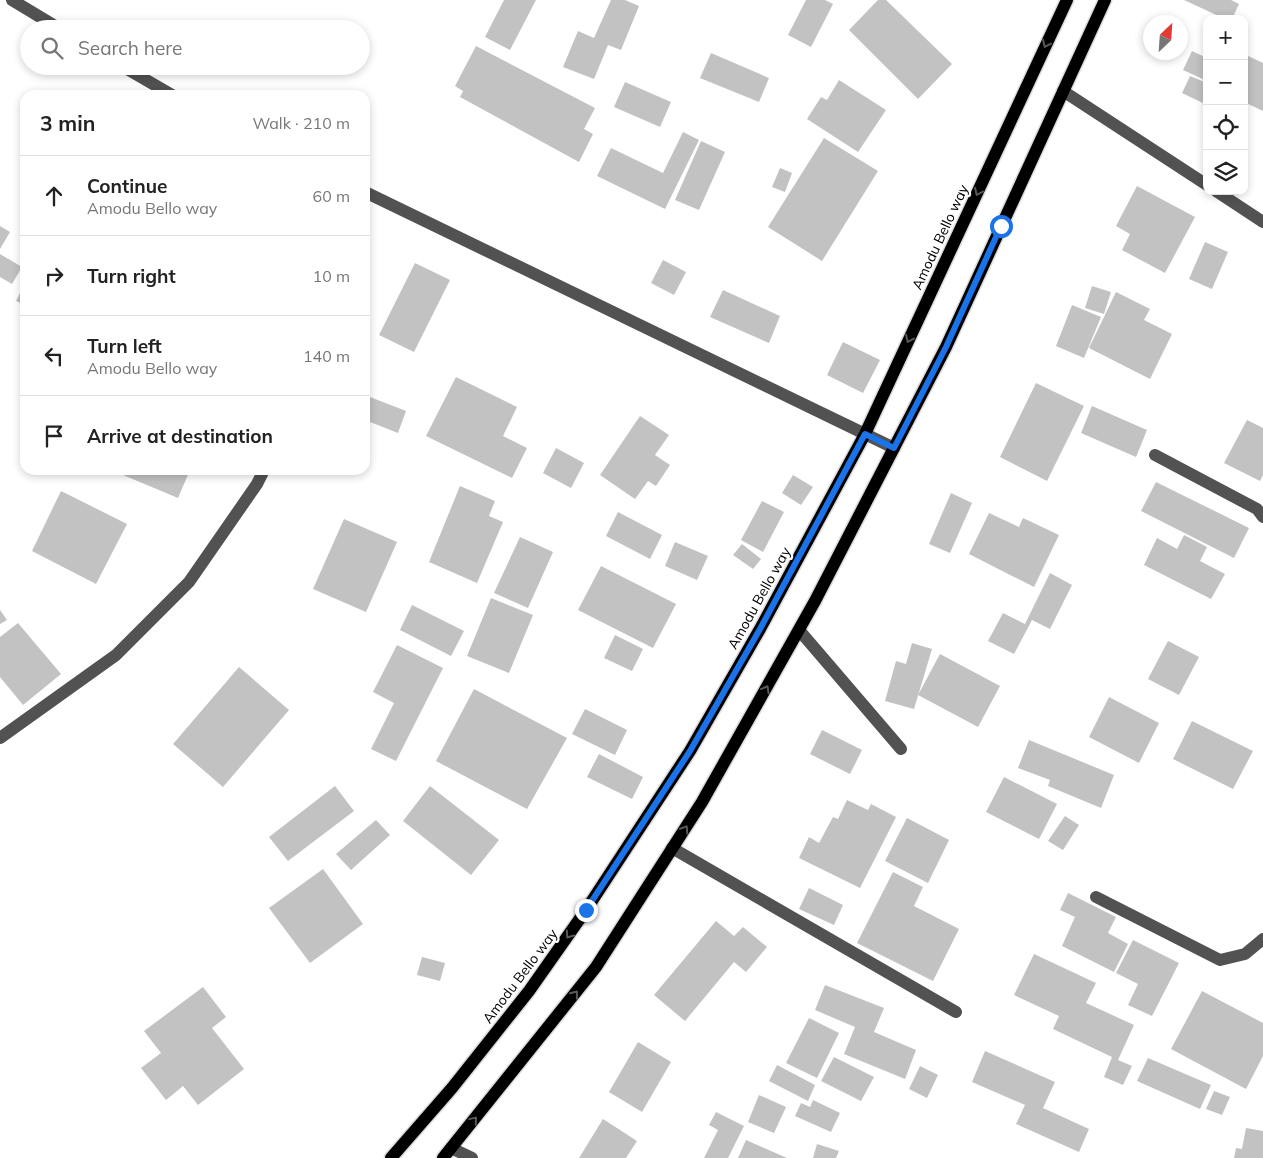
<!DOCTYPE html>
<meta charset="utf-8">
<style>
:root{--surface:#fff;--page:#f2f2f2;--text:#222;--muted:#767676;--line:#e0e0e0}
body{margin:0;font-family:Mulish,sans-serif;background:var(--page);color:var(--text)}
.controls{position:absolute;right:15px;top:15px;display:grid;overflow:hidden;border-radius:10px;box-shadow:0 2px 8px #0003}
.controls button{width:45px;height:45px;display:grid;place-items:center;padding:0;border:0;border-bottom:1px solid var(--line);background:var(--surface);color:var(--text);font:25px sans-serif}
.compass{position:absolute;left:1143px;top:15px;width:45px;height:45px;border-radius:50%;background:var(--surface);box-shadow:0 2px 8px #0003;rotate:25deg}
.stop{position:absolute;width:15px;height:15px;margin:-11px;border:4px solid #1a73e8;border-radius:50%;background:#fff}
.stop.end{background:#1a73e8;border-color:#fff;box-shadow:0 1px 5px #0008}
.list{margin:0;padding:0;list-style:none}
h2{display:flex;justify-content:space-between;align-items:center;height:65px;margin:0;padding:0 20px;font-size:21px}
h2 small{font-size:16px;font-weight:400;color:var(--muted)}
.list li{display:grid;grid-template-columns:32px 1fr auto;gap:15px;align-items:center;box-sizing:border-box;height:80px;padding:0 20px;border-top:1px solid var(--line)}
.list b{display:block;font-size:19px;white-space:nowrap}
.list p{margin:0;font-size:16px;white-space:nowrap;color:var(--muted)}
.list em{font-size:16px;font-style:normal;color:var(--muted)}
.icon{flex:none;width:28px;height:28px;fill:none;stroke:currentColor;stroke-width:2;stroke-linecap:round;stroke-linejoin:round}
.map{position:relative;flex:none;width:1263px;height:1158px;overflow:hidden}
.search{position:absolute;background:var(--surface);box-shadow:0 2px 8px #0003;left:20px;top:20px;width:350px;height:55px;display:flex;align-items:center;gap:12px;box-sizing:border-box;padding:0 18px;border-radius:28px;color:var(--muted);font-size:19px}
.panel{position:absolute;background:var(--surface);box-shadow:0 2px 8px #0003;left:20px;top:90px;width:350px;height:385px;border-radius:15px}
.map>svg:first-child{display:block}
</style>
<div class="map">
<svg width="1263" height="1158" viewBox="0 0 1263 1158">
<rect width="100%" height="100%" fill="#fff"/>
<g fill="#c2c2c2">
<path d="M504,0H536L510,50L485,37Z"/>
<path d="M611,0H625L639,6L621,50L608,45L594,79L563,67L578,31L594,38Z"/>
<path d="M806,0H825L833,4L811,47L788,35Z"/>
<path d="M878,0H886L952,64L918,99L849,30Z"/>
<path d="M1184,0H1231L1239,4L1232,19H1225Z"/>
<path d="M476,46L595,108L584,129L593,134L579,162L460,97L463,91L455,86Z"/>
<path d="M1192,51L1207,58V81L1183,70Z"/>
<path d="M711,53L769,78L759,102L700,78Z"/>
<path d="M1244,54L1263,63V111L1244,102Z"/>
<path d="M198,66H216L214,73Z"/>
<path d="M1190,76L1207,83V105L1182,93Z"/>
<path d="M839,80L886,110L858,152L807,119L821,97L827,100Z"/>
<path d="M625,82L671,102L660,127L614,107Z"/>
<path d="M683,132L699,140L665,209L597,176L611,148L663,173Z"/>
<path d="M824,138L878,171L822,261L768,227Z"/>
<path d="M701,141L725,152L699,210L675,200Z"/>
<path d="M780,168L792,173L785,192L772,187Z"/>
<path d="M1137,186L1195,217L1165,273L1122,250L1130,234L1116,226Z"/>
<path d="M0,226L10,232L0,249Z"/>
<path d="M1205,242L1228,252L1212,289L1189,279Z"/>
<path d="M0,254L22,267L12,284L0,277Z"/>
<path d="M663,260L686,272L674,295L651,283Z"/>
<path d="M415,263L450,280L414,352L379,335Z"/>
<path d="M25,283V305L16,301Z"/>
<path d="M1092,286L1111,292L1104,314L1085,308Z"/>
<path d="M723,290L780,316L769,343L710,317Z"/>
<path d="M1116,292L1150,309L1144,320L1172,334L1150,379L1089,348Z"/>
<path d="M1072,305L1101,317L1084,358L1056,346Z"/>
<path d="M843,342L880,360L863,393L827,375Z"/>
<path d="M456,377L517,407L503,436L527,448L512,478L426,436Z"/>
<path d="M1036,383L1084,406L1047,481L1000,457Z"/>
<path d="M365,395L406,411L398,433L365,420Z"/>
<path d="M1092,406L1147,430L1136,457L1081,433Z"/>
<path d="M640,416L669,435L655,455L670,465L656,486L648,481L635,499L600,475Z"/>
<path d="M1247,420L1263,428V475L1260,481L1224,463Z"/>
<path d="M556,448L584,463L571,488L543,473Z"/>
<path d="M111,470H190L178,498Z"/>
<path d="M793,475L813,487L801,505L782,493Z"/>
<path d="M1156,482L1249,528L1234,558L1141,511Z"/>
<path d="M460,486L495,501L489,516L503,522L477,583L429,562Z"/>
<path d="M61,491L127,524L96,584L32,551Z"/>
<path d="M951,493L972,503L950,553L929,544Z"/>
<path d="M762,501L784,512L763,552L741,540Z"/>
<path d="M618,512L662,535L650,559L606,536Z"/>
<path d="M989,513L1019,527L1023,518L1059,535L1034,587L969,554Z"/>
<path d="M344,519L397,542L366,612L313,589Z"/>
<path d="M1184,535L1207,547L1200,561L1225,574L1211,599L1144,565L1157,538L1177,549Z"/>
<path d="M520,537L553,552L528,608L494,593Z"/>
<path d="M675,542L708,556L697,580L665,566Z"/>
<path d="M742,544L761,559L753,569L733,555Z"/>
<path d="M601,566L676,604L653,648L578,610Z"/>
<path d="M1050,573L1072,585L1050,629L1032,620L1014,654L988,641L1003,613L1025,624Z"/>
<path d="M491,598L533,615L509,673L467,656Z"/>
<path d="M412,605L464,631L451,656L400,630Z"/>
<path d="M0,610L7,620L0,624Z"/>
<path d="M18,623L61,674L23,705L0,677V637Z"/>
<path d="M615,635L643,649L632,671L604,658Z"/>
<path d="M1168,641L1199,657L1179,695L1148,679Z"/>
<path d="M912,643L932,649L914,709L885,701L896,661L906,664Z"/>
<path d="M397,645L443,668L396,761L371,749L394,703L373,692Z"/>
<path d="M940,654L1000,686L978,727L918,695Z"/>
<path d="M239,667L289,710L223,787L173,744Z"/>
<path d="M474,689L567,738L527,809L436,761Z"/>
<path d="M1109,697L1159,723L1139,763L1089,737Z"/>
<path d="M585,709L627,730L615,755L572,734Z"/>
<path d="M1192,721L1253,751L1233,789L1173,759Z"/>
<path d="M822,730L862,750L850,774L810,754Z"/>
<path d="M1029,740L1114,775L1101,808L1048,786L1050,780L1018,768Z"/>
<path d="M599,754L643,777L632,799L587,777Z"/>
<path d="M1004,777L1057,804L1039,839L986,812Z"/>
<path d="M335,786L354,811L288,861L269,837Z"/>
<path d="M430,786L499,840L471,875L403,821Z"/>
<path d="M847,800L868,810L871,804L896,817L860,888L799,858L809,837L819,843L833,817L838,819Z"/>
<path d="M1065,816L1079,825L1063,850L1048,841Z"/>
<path d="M907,818L949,840L928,883L885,861Z"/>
<path d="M376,820L390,835L351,870L336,854Z"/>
<path d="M323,869L363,924L310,963L269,908Z"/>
<path d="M893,872L923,887L914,906L959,929L933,981L857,943Z"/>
<path d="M809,888L843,905L834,925L799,909Z"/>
<path d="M1068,893L1116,917L1108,933L1128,944L1114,972L1062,946L1075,917L1060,910Z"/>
<path d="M716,921L734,936L743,927L767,947L746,972L734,962L685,1021L654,995Z"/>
<path d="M1133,940L1179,963L1152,1016L1128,1005L1138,984L1116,973Z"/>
<path d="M1034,954L1096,983L1086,1003L1134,1025L1118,1060L1132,1066L1123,1085L1104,1077L1112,1057L1053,1029L1059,1016L1014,995Z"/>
<path d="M422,957L445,963L440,981L417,975Z"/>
<path d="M825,985L884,1008L874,1032L916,1050L905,1079L844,1054L855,1027L815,1010Z"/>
<path d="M203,987L226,1017L212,1028L244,1069L198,1105L183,1086L166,1100L141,1068L161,1053L144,1031Z"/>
<path d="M1202,991L1263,1023V1056L1246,1089L1171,1049Z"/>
<path d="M809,1018L839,1033L817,1078L786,1063Z"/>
<path d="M638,1042L671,1062L642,1112L609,1092Z"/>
<path d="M985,1051L1055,1082L1043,1108L1089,1129L1079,1152L1016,1124L1025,1105L972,1082Z"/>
<path d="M834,1057L874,1077L861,1101L821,1081Z"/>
<path d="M1148,1058L1211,1085L1200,1109L1137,1081Z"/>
<path d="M777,1065L815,1085L808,1101L769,1081Z"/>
<path d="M920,1066L938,1075L927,1098L909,1089Z"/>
<path d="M1214,1091L1230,1097L1222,1115L1206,1109Z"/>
<path d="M759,1095L786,1107L774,1133L748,1122Z"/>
<path d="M813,1100L840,1113L831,1132L795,1116L801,1103L810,1107Z"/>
<path d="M716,1112L744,1126L728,1158H704L718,1130L709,1125Z"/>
<path d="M603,1119L637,1141L626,1158H579Z"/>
<path d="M1246,1128L1263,1131V1158H1234L1236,1148L1242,1149Z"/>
<path d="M746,1140L787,1158H738Z"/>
<path d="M817,1144L839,1151L836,1158H813Z"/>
</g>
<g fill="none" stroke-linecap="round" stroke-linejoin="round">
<defs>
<g id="major">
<path d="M391,1158L452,1088L529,991L586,910L690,751L760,629L865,434L1067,0"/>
<path d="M443,1158L596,967L702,802L815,601L946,347L1105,0"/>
</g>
</defs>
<use href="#major" stroke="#dbdbdb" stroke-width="15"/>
<g stroke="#525252" stroke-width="12">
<path d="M12,0L60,29"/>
<path d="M122,66L172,95"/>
<path d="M1063,91L1207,185"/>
<path d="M1216,191L1263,222"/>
<path d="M365,192L894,448"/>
<path d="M1155,455L1257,509L1263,517"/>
<path d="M799,630L901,749"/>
<path d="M0,738L116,655L189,582L257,484L264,470"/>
<path d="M672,848L956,1012"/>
<path d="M1096,897L1220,960L1245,954L1263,939"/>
<path d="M451,1148L472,1158"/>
</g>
<use href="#major" stroke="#000" stroke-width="12"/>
</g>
<defs><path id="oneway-chevron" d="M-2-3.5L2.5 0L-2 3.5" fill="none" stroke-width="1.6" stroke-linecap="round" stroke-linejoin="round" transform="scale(1.25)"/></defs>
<g stroke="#595959">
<use href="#oneway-chevron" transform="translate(1046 44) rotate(115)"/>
<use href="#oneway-chevron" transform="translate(978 192) rotate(115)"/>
<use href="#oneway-chevron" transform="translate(909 339) rotate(115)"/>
<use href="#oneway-chevron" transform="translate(766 689) rotate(-61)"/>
<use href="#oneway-chevron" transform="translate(685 829) rotate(-57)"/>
<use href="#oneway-chevron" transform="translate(569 935) rotate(125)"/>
<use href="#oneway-chevron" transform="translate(575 994) rotate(-52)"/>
<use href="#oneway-chevron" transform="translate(474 1120) rotate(-50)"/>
</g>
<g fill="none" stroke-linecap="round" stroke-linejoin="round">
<path stroke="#1a73e8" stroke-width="6" d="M586,910L690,751L760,629L865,434L894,448L946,347L1001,226"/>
</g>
<g text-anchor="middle" stroke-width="4.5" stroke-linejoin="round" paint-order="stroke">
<g font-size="14" fill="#000" stroke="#fff">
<text transform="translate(940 237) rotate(-65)" y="5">Amodu Bello way</text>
<text transform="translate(759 598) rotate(-61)" y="5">Amodu Bello way</text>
<text transform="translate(520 976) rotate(-53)" y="5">Amodu Bello way</text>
</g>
</g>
</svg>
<div class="controls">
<button>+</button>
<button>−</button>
<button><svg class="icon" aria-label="locate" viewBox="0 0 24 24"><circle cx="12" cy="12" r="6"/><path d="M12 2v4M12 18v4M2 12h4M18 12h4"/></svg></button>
<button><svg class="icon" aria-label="layers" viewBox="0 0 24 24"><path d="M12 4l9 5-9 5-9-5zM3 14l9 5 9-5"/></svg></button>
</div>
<svg class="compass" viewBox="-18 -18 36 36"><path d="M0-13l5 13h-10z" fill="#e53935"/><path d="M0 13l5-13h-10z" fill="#767676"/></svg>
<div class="stop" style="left:1001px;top:226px"></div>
<div class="stop end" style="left:586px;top:910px"></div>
<div class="search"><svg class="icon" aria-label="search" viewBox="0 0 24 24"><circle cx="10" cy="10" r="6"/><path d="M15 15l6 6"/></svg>Search here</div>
<section class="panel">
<h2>3 min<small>Walk · 210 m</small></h2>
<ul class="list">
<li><svg class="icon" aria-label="ahead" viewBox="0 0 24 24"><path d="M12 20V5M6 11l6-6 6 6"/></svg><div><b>Continue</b><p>Amodu Bello way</p></div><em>60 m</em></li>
<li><svg class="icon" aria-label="right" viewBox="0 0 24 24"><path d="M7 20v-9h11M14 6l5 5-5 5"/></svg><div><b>Turn right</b></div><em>10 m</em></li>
<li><svg class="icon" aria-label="left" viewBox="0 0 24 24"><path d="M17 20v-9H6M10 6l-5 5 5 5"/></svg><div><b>Turn left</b><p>Amodu Bello way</p></div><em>140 m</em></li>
<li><svg class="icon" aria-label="arrive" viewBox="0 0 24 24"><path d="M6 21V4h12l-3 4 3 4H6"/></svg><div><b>Arrive at destination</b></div></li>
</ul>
</section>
</div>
